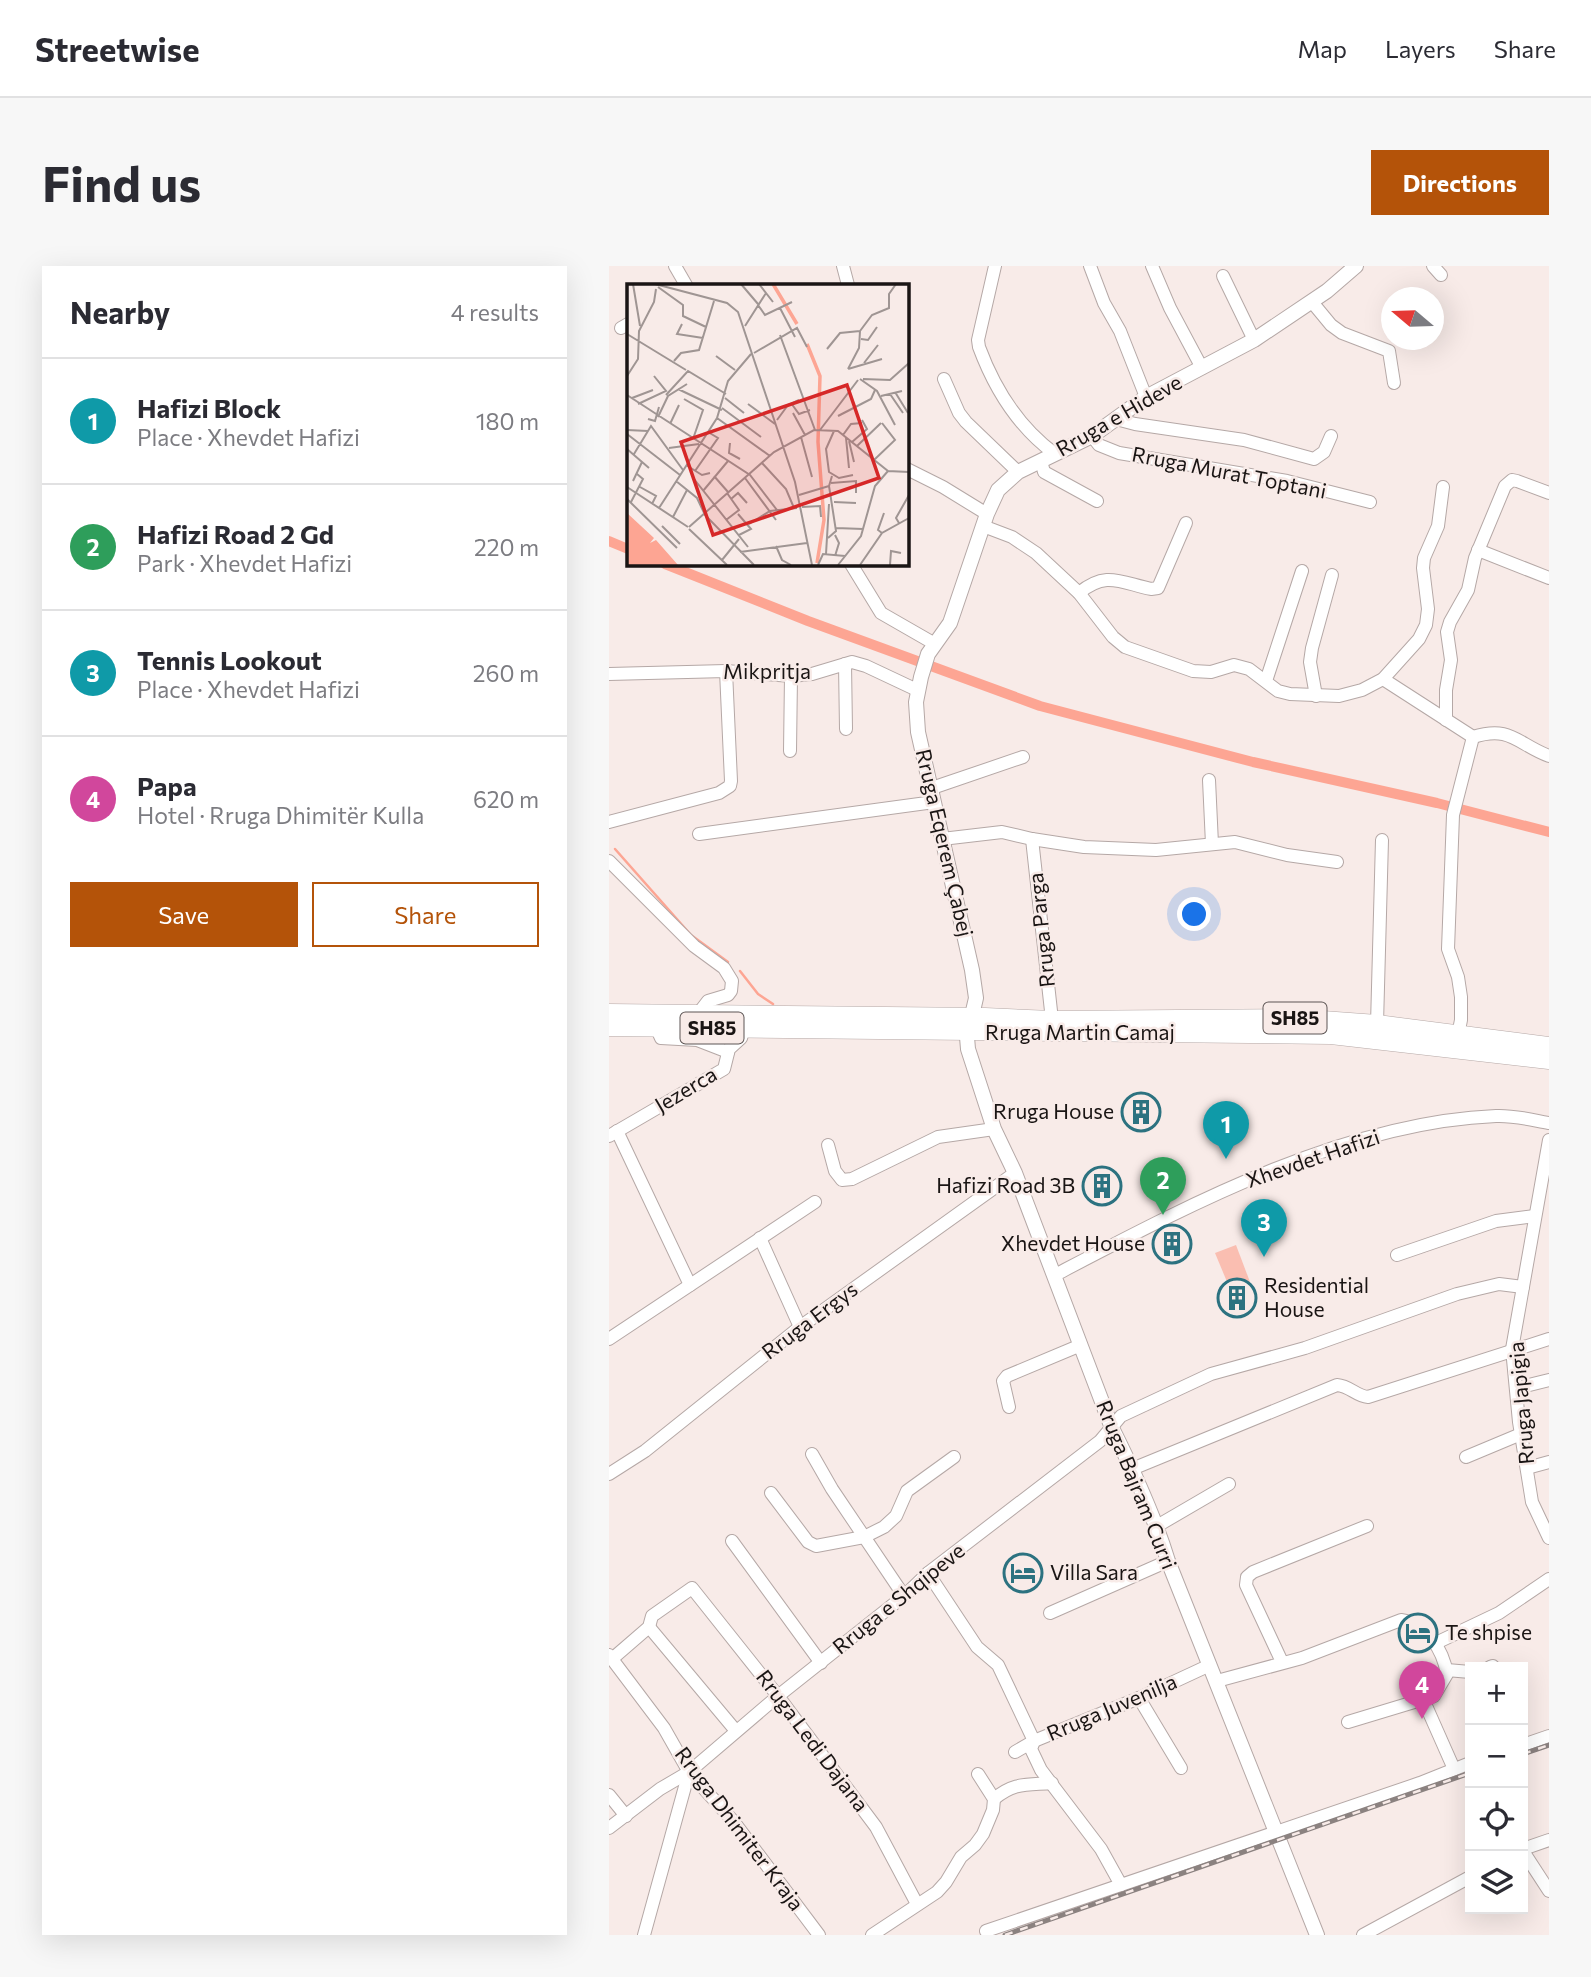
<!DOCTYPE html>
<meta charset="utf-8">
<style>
:root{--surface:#fff;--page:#f7f7f7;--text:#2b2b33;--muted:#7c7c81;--line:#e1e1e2;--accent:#b45309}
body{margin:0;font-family:Commissioner,sans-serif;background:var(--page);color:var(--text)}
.controls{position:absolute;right:21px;bottom:21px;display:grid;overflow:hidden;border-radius:0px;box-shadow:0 7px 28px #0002}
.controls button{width:63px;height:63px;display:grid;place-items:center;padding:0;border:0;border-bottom:2px solid var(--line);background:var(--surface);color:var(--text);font:35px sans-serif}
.compass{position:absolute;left:772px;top:21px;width:63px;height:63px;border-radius:50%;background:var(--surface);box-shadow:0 7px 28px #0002;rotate:289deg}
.you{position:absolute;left:586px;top:649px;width:24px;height:24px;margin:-18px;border:5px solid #fff;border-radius:50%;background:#1a73e8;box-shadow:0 0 0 10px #1a73e833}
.badge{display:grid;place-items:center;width:46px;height:46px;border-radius:50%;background:var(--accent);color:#fff;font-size:23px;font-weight:700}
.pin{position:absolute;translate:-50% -58px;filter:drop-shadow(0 2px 4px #0008)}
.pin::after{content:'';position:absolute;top:37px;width:24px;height:21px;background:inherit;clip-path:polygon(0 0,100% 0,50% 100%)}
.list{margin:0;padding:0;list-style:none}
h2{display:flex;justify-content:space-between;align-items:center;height:91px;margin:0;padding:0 28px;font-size:30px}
h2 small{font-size:23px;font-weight:400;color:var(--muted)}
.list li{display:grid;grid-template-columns:46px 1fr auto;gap:21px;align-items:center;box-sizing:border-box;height:126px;padding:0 28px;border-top:2px solid var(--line)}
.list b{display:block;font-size:26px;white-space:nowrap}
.list p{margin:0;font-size:23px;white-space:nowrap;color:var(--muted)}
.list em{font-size:23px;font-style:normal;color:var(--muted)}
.actions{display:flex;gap:14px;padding:21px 28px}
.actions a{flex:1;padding:16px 0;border:2px solid var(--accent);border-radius:0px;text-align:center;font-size:24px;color:var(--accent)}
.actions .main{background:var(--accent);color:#fff}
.icon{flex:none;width:38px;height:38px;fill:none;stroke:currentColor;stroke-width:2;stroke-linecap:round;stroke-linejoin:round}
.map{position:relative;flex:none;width:940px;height:1669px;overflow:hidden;border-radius:0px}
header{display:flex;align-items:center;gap:42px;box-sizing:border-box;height:98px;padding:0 35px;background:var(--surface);border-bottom:2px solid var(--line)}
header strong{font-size:33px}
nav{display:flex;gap:38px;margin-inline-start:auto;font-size:24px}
.intro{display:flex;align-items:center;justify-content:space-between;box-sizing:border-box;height:168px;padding:0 42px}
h1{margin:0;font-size:49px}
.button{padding:18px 32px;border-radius:0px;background:var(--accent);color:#fff;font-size:24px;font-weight:700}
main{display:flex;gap:42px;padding:0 42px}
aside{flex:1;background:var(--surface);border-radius:0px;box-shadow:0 7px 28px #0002}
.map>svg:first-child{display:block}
</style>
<header>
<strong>Streetwise</strong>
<nav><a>Map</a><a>Layers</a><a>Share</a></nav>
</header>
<div class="intro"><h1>Find us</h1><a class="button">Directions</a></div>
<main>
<aside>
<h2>Nearby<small>4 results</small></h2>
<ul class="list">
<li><span class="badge" style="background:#0f9aa8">1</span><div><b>Hafizi Block</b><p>Place · Xhevdet Hafizi</p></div><em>180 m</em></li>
<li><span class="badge" style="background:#2e9e5b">2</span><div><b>Hafizi Road 2 Gd</b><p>Park · Xhevdet Hafizi</p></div><em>220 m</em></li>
<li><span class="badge" style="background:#0f9aa8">3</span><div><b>Tennis Lookout</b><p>Place · Xhevdet Hafizi</p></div><em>260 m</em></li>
<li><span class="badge" style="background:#d1479c">4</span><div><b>Papa</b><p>Hotel · Rruga Dhimitër Kulla</p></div><em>620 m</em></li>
</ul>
<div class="actions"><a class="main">Save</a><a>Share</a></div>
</aside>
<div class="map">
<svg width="940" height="1669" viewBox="0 0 940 1669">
<rect width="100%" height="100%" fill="#f8ebe8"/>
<path fill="#fabeb1" d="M627,979L641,1016L621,1023L606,987Z"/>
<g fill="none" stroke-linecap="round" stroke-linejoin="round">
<g stroke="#fda593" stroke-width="2.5">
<path d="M6,583L82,669L119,696"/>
<path d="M131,705L149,728L164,738"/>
</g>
<g stroke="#fda593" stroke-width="10">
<path d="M0,275L19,283"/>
<path d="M56,298L199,355L431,440L644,496L828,537L940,566"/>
</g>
<defs>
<g id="minor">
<path d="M66,0L77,19"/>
<path d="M234,0L239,19"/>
<path d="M386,0L369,74L370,81C386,124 409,161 446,188"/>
<path d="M481,0L495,37L511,65L537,131"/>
<path d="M543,0L561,42L593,102"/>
<path d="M824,0L832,9"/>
<path d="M614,10L645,74"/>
<path d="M703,36L722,59L733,67L780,85L785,117"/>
<path d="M12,62L19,58"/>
<path d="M335,113L350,147L357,156L409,206"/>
<path d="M507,153L526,158L635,174L705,193L715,186L722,170"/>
<path d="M483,170L490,179L510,187L678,215L761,236"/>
<path d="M432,195L435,206L488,235"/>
<path d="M298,203L334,221L378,248"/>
<path d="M374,260L403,271L427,287L470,327L504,371L516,381L584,405L602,406L625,399L640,403L669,425L681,428L730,430L753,424L774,413L810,373L817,359L819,343L814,302L815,292L829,260L834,221"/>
<path d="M869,284L940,312"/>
<path d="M242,298L272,347L326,378"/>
<path d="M470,327C497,305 510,316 542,323L549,322L577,257"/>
<path d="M236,398L237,463"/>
<path d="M0,408L117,405L182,410L203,408L243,396L257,400L308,424"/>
<path d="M774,413L864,471"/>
<path d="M657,415L693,305"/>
<path d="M707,430L701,396L703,382L723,309"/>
<path d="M837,454V424L842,394L838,366L841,356L859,324L866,292L896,220L903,214L908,215L940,227"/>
<path d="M864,471C902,459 908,478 940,490"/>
<path d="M181,485L182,410"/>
<path d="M600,514L603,578"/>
<path d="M323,522L414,491"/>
<path d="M0,556L110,527L121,520L122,515L117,405"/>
<path d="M90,568L325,536"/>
<path d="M333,573L393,566L423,573L475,581L547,584L626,576L678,589L728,596"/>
<path d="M423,573L443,754"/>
<path d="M0,595L85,680L115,702L123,715L122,725L119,729L99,735L89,748"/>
<path d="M768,758L773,574"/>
<path d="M47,761L52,772L88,774L119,786"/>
<path d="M849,769L852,754V731L849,711L839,683L844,549L864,471"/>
<path d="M8,865L81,1019"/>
<path d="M0,870L115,803L120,783L132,772L135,763"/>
<path d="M940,874L903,1083L910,1156L923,1236L940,1272"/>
<path d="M219,879L226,905L233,914L243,913L329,871L385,863"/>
<path d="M151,972L191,1061"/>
<path d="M788,989L887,955L926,950"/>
<path d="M446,1009C578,940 735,856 887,850C904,849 923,854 940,857"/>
<path d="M0,1073L206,936"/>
<path d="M908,1122L940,1114"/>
<path d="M400,1141L394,1115L398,1110L472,1079"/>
<path d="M203,1188L223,1223L295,1330"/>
<path d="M857,1191L912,1168"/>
<path d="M918,1202L940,1196"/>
<path d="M523,1203L728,1119C741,1120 747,1130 759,1131L940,1073"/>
<path d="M0,1208L36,1185L191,1061L406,907"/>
<path d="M162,1227L199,1276L207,1280L255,1271L275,1261L287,1250L298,1225L345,1191"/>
<path d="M548,1260L620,1218"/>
<path d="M123,1275L212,1397"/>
<path d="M319,1307L368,1381L389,1399L425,1475L422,1483L432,1504L492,1583L512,1619"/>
<path d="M441,1347L559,1295"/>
<path d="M40,1361L127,1465"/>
<path d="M827,1377L890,1347L940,1313"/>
<path d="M0,1389L55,1462L80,1506L125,1556L210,1669"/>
<path d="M3,1393L40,1361L43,1350L83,1322L169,1430L267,1561L308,1638"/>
<path d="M673,1396L637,1319L638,1311L644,1306L758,1260"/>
<path d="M881,1401L884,1400"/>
<path d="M838,1404L861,1406"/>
<path d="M608,1415L693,1392L792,1354C818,1358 834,1384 838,1408L825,1430L739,1456"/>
<path d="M530,1432L572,1502"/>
<path d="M814,1433L845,1503"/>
<path d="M914,1479L940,1470"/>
<path d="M406,1486L425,1475L530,1432L601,1399"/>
<path d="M0,1529L17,1550"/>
<path d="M385,1533C405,1516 418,1519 443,1517"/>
<path d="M0,1562L51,1523L80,1506L169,1430L295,1330L319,1307L491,1175L512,1150L602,1108L696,1082L848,1028L890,1018L914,1021"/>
<path d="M914,1583L940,1574"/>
<path d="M914,1585L940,1625"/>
<path d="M377,1665L811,1517L861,1497"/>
<path d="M35,1669L80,1506"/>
<path d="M263,1669L328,1626L337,1616L352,1591L366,1579L374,1568L384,1544L385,1533L369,1508"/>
<path d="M754,1669L861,1611"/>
</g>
<path id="major" d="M708,1669L559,1295C545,1249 525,1206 503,1162L406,907L385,863L359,783L358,771L367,732L363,704L309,466L307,436L312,411L319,388L341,357L378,248L389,224L409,206L483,170L537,131L645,74L718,25L747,0"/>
<g id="highway">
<path d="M0,747L376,751L443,754L686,752L768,758L940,780"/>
<path d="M0,761L722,769L940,794"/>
</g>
</defs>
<use href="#minor" stroke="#b5a8a6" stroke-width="14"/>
<use href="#major" stroke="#b5a8a6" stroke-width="16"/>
<use href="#highway" stroke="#b5a8a6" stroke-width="19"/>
<use href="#minor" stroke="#fff" stroke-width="12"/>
<use href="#major" stroke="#fff" stroke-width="14"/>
<use href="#highway" stroke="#fff" stroke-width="18"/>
<defs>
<g id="rail">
<path d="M914,1488L940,1479"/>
<path d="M396,1669L861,1507"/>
</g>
</defs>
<use href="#rail" stroke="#8b8280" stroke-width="5"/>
<use href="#rail" stroke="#f8ebe8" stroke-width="2.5" stroke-dasharray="8" stroke-linecap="butt"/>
</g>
<defs>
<symbol id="building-ring" viewBox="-11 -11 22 22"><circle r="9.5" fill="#f8ebe8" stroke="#2c7280" stroke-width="1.5"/><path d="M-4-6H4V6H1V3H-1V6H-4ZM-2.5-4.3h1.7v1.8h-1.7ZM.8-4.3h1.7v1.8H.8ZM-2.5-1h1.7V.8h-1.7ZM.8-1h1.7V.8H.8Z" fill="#2c7280"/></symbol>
<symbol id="hotel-ring" viewBox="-11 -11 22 22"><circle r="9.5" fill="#f8ebe8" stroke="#2c7280" stroke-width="1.5"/><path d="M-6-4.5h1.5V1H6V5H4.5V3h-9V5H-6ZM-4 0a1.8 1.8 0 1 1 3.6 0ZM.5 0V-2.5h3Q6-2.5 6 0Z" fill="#2c7280"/></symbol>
</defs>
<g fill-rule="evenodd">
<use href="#building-ring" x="510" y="824" width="44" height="44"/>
<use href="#building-ring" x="471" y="898" width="44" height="44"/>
<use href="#building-ring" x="541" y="956" width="44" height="44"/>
<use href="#building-ring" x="606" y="1010" width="44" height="44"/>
<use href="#hotel-ring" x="392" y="1285" width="44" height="44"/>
<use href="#hotel-ring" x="787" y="1345" width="44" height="44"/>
</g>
<g text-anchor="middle" stroke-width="5" stroke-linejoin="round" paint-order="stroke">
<g fill="#f8ebe8" stroke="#5d5554" stroke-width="2">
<rect x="654.5" y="736.5" width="63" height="31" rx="5"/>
<rect x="71.5" y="746.5" width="63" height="31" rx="5"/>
</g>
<g font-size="19" font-weight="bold" fill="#1a1514">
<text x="686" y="759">SH85</text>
<text x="103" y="769">SH85</text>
</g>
<g font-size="21" fill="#1a1514" stroke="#f8ebe8">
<text transform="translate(510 150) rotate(-30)" y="7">Rruga e Hideve</text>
<text transform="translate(620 207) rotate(11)" y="7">Rruga Murat Toptani</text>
<text x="158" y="413">Mikpritja</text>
<text transform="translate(335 577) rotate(77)" y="7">Rruga Eqerem Çabej</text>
<text transform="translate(433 664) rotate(-96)" y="7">Rruga Parga</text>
<text x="471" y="774">Rruga Martin Camaj</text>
<text transform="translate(77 824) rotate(-31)" y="7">Jezerca</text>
<text transform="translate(704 893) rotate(-19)" y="7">Xhevdet Hafizi</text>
<text transform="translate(201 1055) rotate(-37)" y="7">Rruga Ergys</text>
<text transform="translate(913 1137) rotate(-95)" y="7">Rruga Japigia</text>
<text transform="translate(527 1219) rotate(68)" y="7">Rruga Bajram Curri</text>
<text transform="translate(290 1333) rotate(-39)" y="7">Rruga e Shqipeve</text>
<text transform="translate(503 1442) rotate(-23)" y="7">Rruga Juvenilja</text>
<text transform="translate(203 1475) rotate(53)" y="7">Rruga Ledi Dajana</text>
<text transform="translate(130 1563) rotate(53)" y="7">Rruga Dhimiter Kraja</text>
</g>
<g font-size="21" fill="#1a1514" stroke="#f8ebe8" text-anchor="end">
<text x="505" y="853">Rruga House</text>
<text x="466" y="927">Hafizi Road 3B</text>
<text x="536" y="985">Xhevdet House</text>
<text x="655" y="1027" text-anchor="start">Residential<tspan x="655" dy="24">House</tspan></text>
<text x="441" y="1314" text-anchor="start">Villa Sara</text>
<text x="836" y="1374" text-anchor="start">Te shpise</text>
</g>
</g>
<g transform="translate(18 18)">
<rect width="282" height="282" fill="#f8ebe8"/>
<path d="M0,229L27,254L23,259L29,256L51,281H0Z" fill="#fda593"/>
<path fill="none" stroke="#fda593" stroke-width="3.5" d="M146,0L170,40M180,60L193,92L191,158L197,236L190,279"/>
<path fill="none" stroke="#9f9593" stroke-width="2" d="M6,0L13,42M28,0L100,19L111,28L168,198L185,281M114,0L131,20M132,0L146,18M31,3L56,21V32L79,43M131,21L138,31L165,18M153,24L168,53M55,40L50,50L76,54M118,42L139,9M0,50L59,86M153,51L188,146M234,55L241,56L250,43M200,65L213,49L233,47M127,69L170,44L180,63M89,72L108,86M47,77L54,69L72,66L87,17M237,79L251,61M221,85L232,64L233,47L245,31L262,24V10L269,0M221,85L255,75M0,92L11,75L12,47L27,18L29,5M233,95L250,107L268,141M236,95L263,96L282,79M51,105L95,126M268,108L281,129M263,110L276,129M0,111L123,191L150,226M39,111L61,87L99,110M254,112L275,107M5,114L26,106M98,114L117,129M57,115L76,126L66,155M164,119L172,130L183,126M11,120L39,107L27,92M121,120L148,140M95,124L134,153M166,129L178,151M211,132L244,115L248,106M31,133L41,112L60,100M90,134L143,172M21,135L28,137L32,123M150,136L161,121L172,116M43,140L52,121M0,146L21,147M193,146L231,96M207,147L199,165L202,188L212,194L226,191M0,150L53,191M216,151L224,140L235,139M174,153L185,193M219,154L222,184M222,157L227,178M225,158L240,145L235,136M103,159L102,169L113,175M230,162L254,139M42,164L72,160M0,165L22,184M7,170L24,142L56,186M247,176L268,156L255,139M135,179L159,205L167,224M59,181L75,191L83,189M68,187L91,154L81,148M87,192L101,208M118,194L149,236M67,195L121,263M6,197L15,178M49,197L70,214L78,231L127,281M204,199L229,197V209M0,203L61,243M13,203L29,212L25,220M76,207L101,177M172,211L202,202M0,215L50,264M104,215L111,209L120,219M4,218L16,195L10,190M207,218L229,219M175,223L193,222L194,233M32,224L90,134L101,97L124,70M111,230L124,245L112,251M46,233L60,206M99,236L112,226L100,209M272,239L269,234L282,211M122,240L143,227L170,224M35,242L53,260M62,243L147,168L187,146L211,147L261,187L282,188M209,244L236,245M62,245L100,281M255,249L251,246L257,229M201,254L209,247L202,202L205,192M149,262L155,276L164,281M113,268L180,259M199,270L202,220M208,272L212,259L208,251M95,276L112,255M191,281L196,270L218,272M211,281L234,252L248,202L261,187M233,281L255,249L282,234M263,281L264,267L274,269"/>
<path fill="#d62828" fill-opacity="0.15" stroke="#d62828" stroke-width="3.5" d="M220,101L252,194L86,251L54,158Z"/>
<rect width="282" height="282" fill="none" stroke="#1a1514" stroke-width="3.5"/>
</g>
</svg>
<div class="controls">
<button>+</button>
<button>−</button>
<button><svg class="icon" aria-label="locate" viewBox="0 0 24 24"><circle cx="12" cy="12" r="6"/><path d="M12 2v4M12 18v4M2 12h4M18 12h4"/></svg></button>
<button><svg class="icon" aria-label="layers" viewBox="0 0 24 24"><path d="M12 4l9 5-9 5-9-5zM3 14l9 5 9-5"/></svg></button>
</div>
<svg class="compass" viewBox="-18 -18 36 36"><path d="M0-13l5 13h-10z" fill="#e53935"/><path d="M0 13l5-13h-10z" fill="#7c7c81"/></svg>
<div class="you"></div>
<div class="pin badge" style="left:617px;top:893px;background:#0f9aa8">1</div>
<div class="pin badge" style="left:554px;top:949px;background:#2e9e5b">2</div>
<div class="pin badge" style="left:655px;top:991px;background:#0f9aa8">3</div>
<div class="pin badge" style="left:813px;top:1453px;background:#d1479c">4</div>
</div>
</main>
